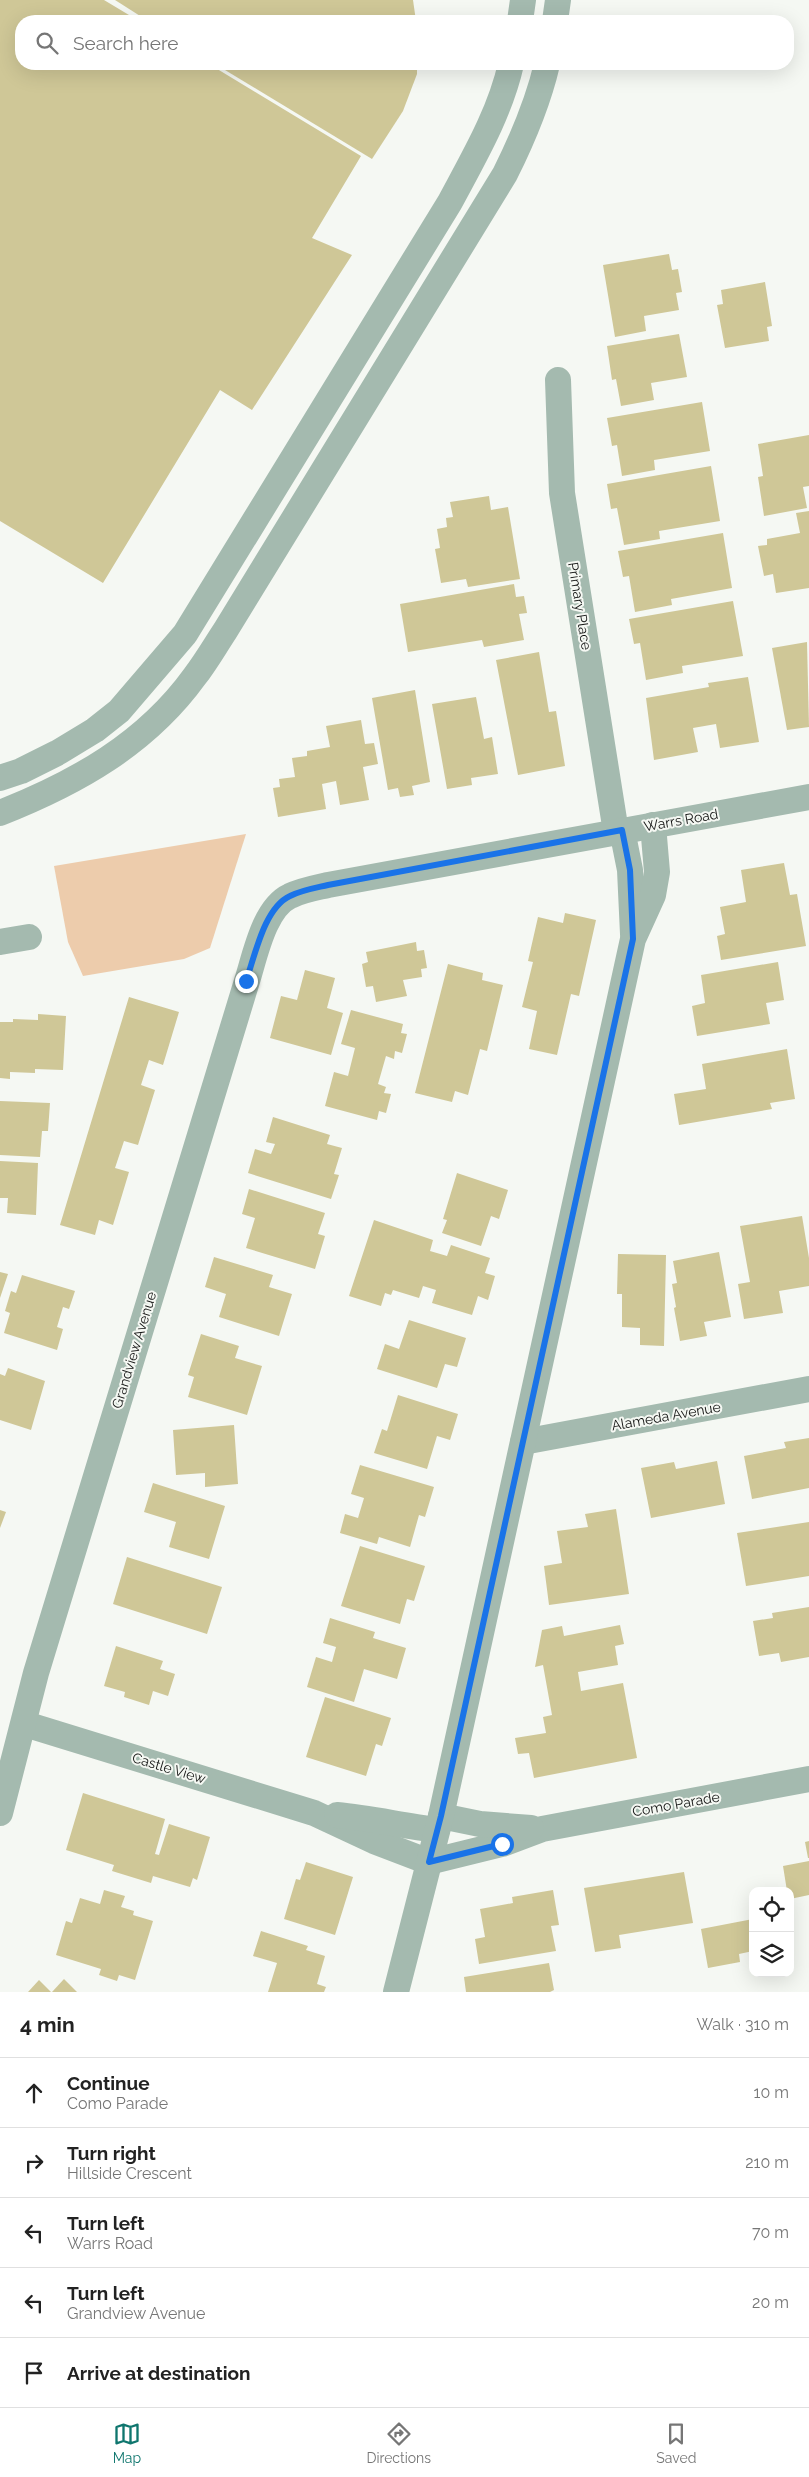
<!DOCTYPE html>
<meta charset="utf-8">
<style>
:root{--surface:#fff;--page:#f2f2f2;--text:#222;--muted:#767676;--line:#e0e0e0;--accent:#0f766e}
body{margin:0;font-family:Raleway,sans-serif;background:var(--page);color:var(--text)}
.controls{position:absolute;right:15px;bottom:15px;display:grid;overflow:hidden;border-radius:10px;box-shadow:0 5px 20px #0002}
.controls button{width:45px;height:45px;display:grid;place-items:center;padding:0;border:0;border-bottom:1px solid var(--line);background:var(--surface);color:var(--text);font:25px sans-serif}
.stop{position:absolute;width:15px;height:15px;margin:-11px;border:4px solid #1a73e8;border-radius:50%;background:#fff}
.stop.end{background:#1a73e8;border-color:#fff;box-shadow:0 1px 5px #0008}
.list{margin:0;padding:0;list-style:none}
h2{display:flex;justify-content:space-between;align-items:center;height:65px;margin:0;padding:0 20px;font-size:21px}
h2 small{font-size:16px;font-weight:400;color:var(--muted)}
.list li{display:grid;grid-template-columns:32px 1fr auto;gap:15px;align-items:center;box-sizing:border-box;height:70px;padding:0 20px;border-top:1px solid var(--line)}
.list b{display:block;font-size:19px;white-space:nowrap}
.list p{margin:0;font-size:16px;white-space:nowrap;color:var(--muted)}
.list em{font-size:16px;font-style:normal;color:var(--muted)}
.icon{flex:none;width:28px;height:28px;fill:none;stroke:currentColor;stroke-width:2;stroke-linecap:round;stroke-linejoin:round}
.map{position:relative;flex:none;width:809px;height:1992px;overflow:hidden}
.search{position:absolute;background:var(--surface);box-shadow:0 5px 20px #0002;left:15px;right:15px;top:15px;height:55px;display:flex;align-items:center;gap:12px;box-sizing:border-box;padding:0 18px;border-radius:20px;color:var(--muted);font-size:19px}
.sheet{height:415px;background:var(--surface)}
nav{display:flex;justify-content:space-around;align-items:center;box-sizing:border-box;height:70px;border-top:1px solid var(--line);background:var(--surface);font-size:14px;color:var(--muted)}
nav a{display:grid;justify-items:center;gap:2px}
nav .on{color:var(--accent)}
.map>svg:first-child{display:block}
</style>
<div class="map">
<svg width="809" height="1992" viewBox="0 0 809 1992">
<rect width="100%" height="100%" fill="#f5f8f3"/>
<path fill="#edccac" d="M246,834L210,948L184,959L83,976L68,942L54,866Z"/>
<g fill="#cfc797">
<path d="M0,0H104L139,21H21V64H209L361,156L312,238L352,255L252,410L220,390L103,583L0,521Z"/>
<path d="M115,0H413L416,21H148Z"/>
<path d="M215,64H417V74L403,111L372,159Z"/>
<path d="M669,254L672,270L678,269L682,292L676,293L679,310L644,316L646,331L615,337L603,265Z"/>
<path d="M765,282L772,326L767,327L769,341L725,348L717,305L723,304L721,290Z"/>
<path d="M679,334L687,377L651,383L654,400L621,406L616,379L612,380L607,346Z"/>
<path d="M702,402L710,451L654,460L655,470L622,476L617,445L612,446L607,418Z"/>
<path d="M809,435V486L803,487L807,508L764,516L758,477L763,476L758,444Z"/>
<path d="M711,466L720,521L659,531L660,539L624,545L617,508L611,509L607,484Z"/>
<path d="M489,496L491,510L508,507L520,579L468,587L466,579L441,583L435,549L440,548L437,529L447,527L446,518L453,517L450,502Z"/>
<path d="M809,511V588L776,593L773,574L764,576L758,546L767,545V539L800,533L796,513Z"/>
<path d="M723,533L732,588L671,599L672,605L635,612L629,576L623,577L618,551Z"/>
<path d="M514,584L516,597L524,596L527,613L519,614L524,640L484,647L482,640L408,652L400,604Z"/>
<path d="M733,601L743,656L682,666L683,673L646,680L640,643L634,644L629,619Z"/>
<path d="M807,642L809,727L787,730L772,648Z"/>
<path d="M539,652L549,712L556,711L565,766L518,775L496,660Z"/>
<path d="M748,677L759,742L720,748L716,724L693,728L698,752L654,760L646,698L709,687L708,683Z"/>
<path d="M415,690L430,782L412,786L414,795L400,797L398,788L388,790L372,698Z"/>
<path d="M476,697L484,739L492,737L498,774L471,778L472,785L447,789L432,704Z"/>
<path d="M361,720L365,744L374,743L378,764L363,767L369,800L340,805L336,781L322,784L326,809L278,817L273,788L280,787L279,779L295,777L292,758L307,756V751L330,747L326,726Z"/>
<path d="M784,863L790,895L797,894L806,946L721,960L717,936L725,934L720,907L746,902L741,870Z"/>
<path d="M565,913L596,920L579,996L571,994L557,1055L529,1049L537,1011L522,1007L533,962L528,961L538,917L563,923Z"/>
<path d="M416,942L417,951L424,950L427,968L421,969L422,977L403,980L407,996L376,1002L373,986L366,987L362,964L368,962L366,952Z"/>
<path d="M778,962L784,1000L766,1003L770,1024L697,1036L692,1006L705,1003L701,975Z"/>
<path d="M448,964L483,973L482,980L503,985L487,1051L480,1049L468,1095L455,1091L452,1102L415,1093Z"/>
<path d="M305,970L335,978L327,1008L343,1013L331,1055L270,1038L281,996L297,1000Z"/>
<path d="M129,997L179,1012L163,1065L149,1060L141,1085L155,1090L138,1145L124,1141L115,1168L129,1172L113,1225L99,1220L95,1235L60,1225Z"/>
<path d="M351,1010L403,1024L401,1033L407,1034L402,1053L395,1051L394,1059L386,1056L378,1084L386,1087L384,1093L391,1094L386,1113L379,1111L377,1120L325,1106L334,1072L348,1076L355,1048L341,1044Z"/>
<path d="M38,1014L66,1016L63,1070L35,1069V1073L10,1072V1079L0,1078V1022H13V1019L38,1020Z"/>
<path d="M787,1049L795,1099L770,1103L772,1109L679,1125L674,1094L706,1089L702,1064Z"/>
<path d="M0,1101L50,1103L48,1131H42L40,1157L0,1155Z"/>
<path d="M273,1117L330,1135L327,1144L342,1148L334,1174L339,1175L331,1199L248,1173L255,1149L271,1154L275,1144L266,1142Z"/>
<path d="M0,1161L38,1163L36,1215L7,1213L8,1198H0Z"/>
<path d="M457,1173L508,1190L499,1219L491,1216L481,1246L442,1233L447,1220L443,1219Z"/>
<path d="M249,1189L325,1213L318,1234L325,1236L315,1269L246,1248L255,1218L242,1214Z"/>
<path d="M802,1216L809,1258V1286L779,1291L783,1313L744,1319L738,1284L750,1282L740,1226Z"/>
<path d="M374,1220L433,1240L430,1251L447,1256L451,1245L490,1258L485,1273L495,1276L488,1300L478,1296L472,1315L432,1303L436,1290L423,1286L419,1298L393,1290L391,1295L385,1293L381,1306L349,1296Z"/>
<path d="M719,1252L731,1317L704,1322L707,1336L680,1341L674,1308L676,1307L672,1284L677,1283L673,1261Z"/>
<path d="M618,1254L666,1255L664,1346L640,1345V1328L622,1327V1294H617Z"/>
<path d="M214,1257L273,1275L269,1287L292,1294L279,1336L219,1317L226,1294L205,1287Z"/>
<path d="M0,1272L8,1274L0,1298Z"/>
<path d="M22,1275L75,1291L69,1309L63,1307L57,1327L63,1329L57,1350L4,1333L10,1313L5,1311L11,1291L16,1293Z"/>
<path d="M409,1320L466,1338L457,1367L445,1364L437,1388L377,1369L385,1344L399,1349Z"/>
<path d="M201,1334L239,1346L235,1358L262,1366L247,1415L188,1397L194,1377L188,1375Z"/>
<path d="M8,1368L45,1381L31,1430L0,1420V1374L5,1376Z"/>
<path d="M398,1395L458,1414L450,1440L437,1436L427,1469L374,1453L382,1429L387,1431Z"/>
<path d="M234,1425L238,1484L205,1487V1473L176,1475L173,1430Z"/>
<path d="M809,1438V1488L752,1499L744,1456L786,1448L784,1442Z"/>
<path d="M717,1461L725,1504L651,1518L641,1468L674,1462L676,1469Z"/>
<path d="M360,1465L434,1487L425,1517L419,1515L410,1547L379,1537L377,1544L340,1533L345,1514L358,1518L364,1498L351,1494Z"/>
<path d="M153,1483L225,1506L209,1559L169,1547L176,1522L144,1512Z"/>
<path d="M616,1509L629,1594L549,1605L544,1566L562,1563L557,1531L588,1527L585,1514Z"/>
<path d="M0,1510L6,1512L0,1528Z"/>
<path d="M809,1522V1576L746,1586L737,1533Z"/>
<path d="M360,1546L425,1566L414,1601L407,1599L400,1624L341,1606Z"/>
<path d="M127,1557L222,1587L207,1634L113,1604Z"/>
<path d="M809,1607V1657L781,1662L779,1653L759,1656L753,1621L773,1618L772,1613Z"/>
<path d="M330,1618L375,1632L373,1638L406,1648L397,1679L364,1669L354,1702L307,1687L316,1657L332,1662L336,1647L323,1643Z"/>
<path d="M620,1625L624,1644L615,1646L618,1665L578,1672L581,1691L623,1683L637,1758L534,1778L529,1753L518,1754L515,1738L546,1733L543,1717L552,1715L543,1665L535,1667L542,1630L562,1626L564,1636Z"/>
<path d="M116,1646L163,1661L160,1669L175,1674L168,1696L153,1691L149,1705L124,1697L125,1692L104,1686Z"/>
<path d="M325,1697L391,1718L382,1746L376,1744L366,1776L306,1757Z"/>
<path d="M83,1793L165,1819L155,1854L159,1855L169,1824L210,1837L197,1880L193,1878L190,1887L153,1876L151,1883L112,1871L114,1865L66,1850Z"/>
<path d="M809,1841V1858H808L805,1842Z"/>
<path d="M809,1861V1895L790,1899V1891H787L783,1866Z"/>
<path d="M306,1862L353,1877L335,1935L284,1919L296,1879L300,1880Z"/>
<path d="M684,1872L693,1923L619,1935L621,1948L595,1952L584,1888Z"/>
<path d="M104,1890L125,1896L121,1907L134,1911L133,1915L153,1921L135,1980L119,1975L117,1981L99,1975L101,1969L56,1955L66,1921L72,1923L80,1898L100,1904Z"/>
<path d="M553,1890L559,1925L551,1926L556,1951L479,1964L475,1939L485,1937L480,1909L513,1903L512,1897Z"/>
<path d="M753,1919V1951L739,1954L740,1962L708,1968L701,1929Z"/>
<path d="M261,1931L308,1946L306,1950L325,1956L317,1984L326,1987L324,1992H268L277,1963L253,1956Z"/>
<path d="M549,1963L554,1990L550,1992H466L464,1977Z"/>
<path d="M64,1979L77,1992H52Z"/>
<path d="M39,1980L51,1992H28Z"/>
</g>
<g fill="none" stroke-linecap="round" stroke-linejoin="round">
<g stroke="#a4baaf" stroke-width="26">
<path d="M520,21L523,0"/>
<path d="M555,21L558,0"/>
<path d="M558,380L562,493L616,832"/>
<path d="M0,778L21,771L57,753L95,730L119,711L185,634L450,202C474,157 500,113 511,64"/>
<path d="M0,813C76,783 146,744 195,676C206,662 215,646 225,631L505,174C523,138 538,103 547,64"/>
<path d="M622,830L630,870L633,934"/>
<path d="M0,942L29,937"/>
<path d="M523,1442L809,1389"/>
<path d="M25,1724L314,1813L374,1841L429,1862L502,1844L542,1829L809,1779"/>
<path d="M0,1813L36,1673L247,981C255,956 264,908 290,896C302,890 315,888 328,885L809,797"/>
<path d="M337,1815C371,1818 403,1826 437,1830"/>
<path d="M441,1816L480,1824L531,1828"/>
<path d="M396,1992L441,1816L633,939L653,895L657,872L653,825"/>
</g>
</g>
<g fill="none" stroke-linecap="round" stroke-linejoin="round">
<path stroke="#1a73e8" stroke-width="6" d="M246,981C255,956 264,908 290,896C302,890 315,888 328,885L622,830L630,870L633,939L441,1816L429,1862L502,1844"/>
</g>
<g text-anchor="middle" stroke-width="4" stroke-linejoin="round" paint-order="stroke">
<g font-size="14" fill="#121312" stroke="#f5f8f3">
<text transform="translate(580 606) rotate(81)" y="5">Primary Place</text>
<text transform="translate(681 820) rotate(-10)" y="5">Warrs Road</text>
<text transform="translate(134 1350) rotate(-73)" y="5">Grandview Avenue</text>
<text transform="translate(666 1416) rotate(-10)" y="5">Alameda Avenue</text>
<text transform="translate(169 1768) rotate(17)" y="5">Castle View</text>
<text transform="translate(676 1804) rotate(-10)" y="5">Como Parade</text>
</g>
</g>
</svg>
<div class="controls">
<button><svg class="icon" aria-label="locate" viewBox="0 0 24 24"><circle cx="12" cy="12" r="6"/><path d="M12 2v4M12 18v4M2 12h4M18 12h4"/></svg></button>
<button><svg class="icon" aria-label="layers" viewBox="0 0 24 24"><path d="M12 4l9 5-9 5-9-5zM3 14l9 5 9-5"/></svg></button>
</div>
<div class="stop" style="left:502px;top:1844px"></div>
<div class="stop end" style="left:246px;top:981px"></div>
<div class="search"><svg class="icon" aria-label="search" viewBox="0 0 24 24"><circle cx="10" cy="10" r="6"/><path d="M15 15l6 6"/></svg>Search here</div>
</div>
<section class="sheet">
<h2>4 min<small>Walk · 310 m</small></h2>
<ul class="list">
<li><svg class="icon" aria-label="ahead" viewBox="0 0 24 24"><path d="M12 20V5M6 11l6-6 6 6"/></svg><div><b>Continue</b><p>Como Parade</p></div><em>10 m</em></li>
<li><svg class="icon" aria-label="right" viewBox="0 0 24 24"><path d="M7 20v-9h11M14 6l5 5-5 5"/></svg><div><b>Turn right</b><p>Hillside Crescent</p></div><em>210 m</em></li>
<li><svg class="icon" aria-label="left" viewBox="0 0 24 24"><path d="M17 20v-9H6M10 6l-5 5 5 5"/></svg><div><b>Turn left</b><p>Warrs Road</p></div><em>70 m</em></li>
<li><svg class="icon" aria-label="left" viewBox="0 0 24 24"><path d="M17 20v-9H6M10 6l-5 5 5 5"/></svg><div><b>Turn left</b><p>Grandview Avenue</p></div><em>20 m</em></li>
<li><svg class="icon" aria-label="arrive" viewBox="0 0 24 24"><path d="M6 21V4h12l-3 4 3 4H6"/></svg><div><b>Arrive at destination</b></div></li>
</ul>
</section>
<nav>
<a class="on"><svg class="icon" aria-label="map" viewBox="0 0 24 24"><path d="M3 6l6-2 6 2 6-2v14l-6 2-6-2-6 2zM9 4v14M15 6v14"/></svg>Map</a>
<a><svg class="icon" aria-label="directions" viewBox="0 0 24 24"><path d="M12 3l9 9-9 9-9-9zM9 14v-3h6M13 9l2 2-2 2"/></svg>Directions</a>
<a><svg class="icon" aria-label="saved" viewBox="0 0 24 24"><path d="M7 4h10v16l-5-4-5 4z"/></svg>Saved</a>
</nav>
